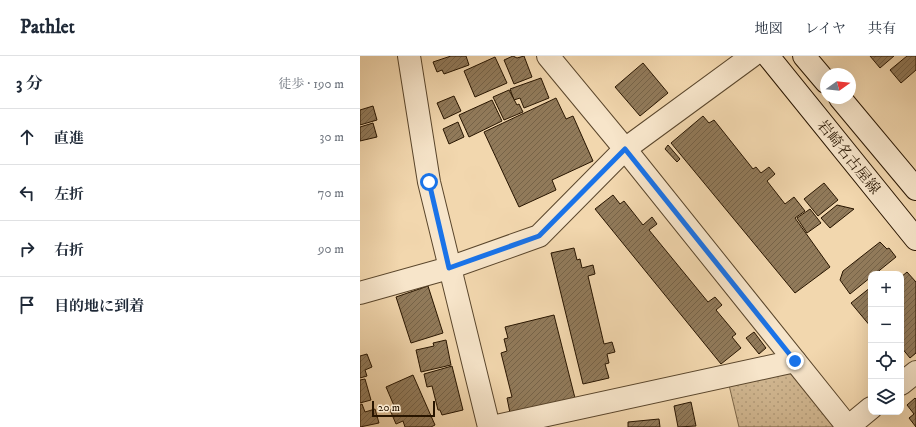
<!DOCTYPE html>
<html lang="ja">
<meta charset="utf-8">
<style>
:root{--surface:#fff;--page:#f6f6f7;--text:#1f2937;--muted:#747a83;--line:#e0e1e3}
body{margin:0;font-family:"IM FELL DW Pica","Noto Serif JP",serif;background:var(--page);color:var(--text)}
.controls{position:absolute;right:12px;bottom:12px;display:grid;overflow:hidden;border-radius:8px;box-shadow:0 4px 16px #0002}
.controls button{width:36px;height:36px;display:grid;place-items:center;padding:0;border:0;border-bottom:1px solid var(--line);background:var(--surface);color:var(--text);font:20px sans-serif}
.compass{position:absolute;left:460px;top:12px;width:36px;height:36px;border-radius:50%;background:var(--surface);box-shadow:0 4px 16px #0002;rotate:75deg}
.scale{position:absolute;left:12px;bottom:10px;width:63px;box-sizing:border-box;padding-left:4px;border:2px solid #281500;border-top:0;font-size:11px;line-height:14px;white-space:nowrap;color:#281500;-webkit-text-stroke:3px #f7e5ca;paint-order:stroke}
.stop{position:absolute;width:12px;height:12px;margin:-9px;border:3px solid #1a73e8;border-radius:50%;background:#fff}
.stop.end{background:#1a73e8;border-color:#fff;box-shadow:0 1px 4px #0008}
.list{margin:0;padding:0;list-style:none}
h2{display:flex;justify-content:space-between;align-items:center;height:52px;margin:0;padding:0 16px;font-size:17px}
h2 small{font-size:13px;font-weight:400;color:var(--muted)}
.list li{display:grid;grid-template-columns:26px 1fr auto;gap:12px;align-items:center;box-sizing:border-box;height:56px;padding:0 16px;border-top:1px solid var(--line)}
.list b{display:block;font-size:15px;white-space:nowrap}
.list em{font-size:13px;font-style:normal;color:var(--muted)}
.icon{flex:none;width:22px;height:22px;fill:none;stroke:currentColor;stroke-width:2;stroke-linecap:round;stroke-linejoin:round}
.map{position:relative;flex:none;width:556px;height:371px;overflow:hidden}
header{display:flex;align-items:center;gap:24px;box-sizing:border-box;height:56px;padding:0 20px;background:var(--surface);border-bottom:1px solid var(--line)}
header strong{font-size:19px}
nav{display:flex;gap:22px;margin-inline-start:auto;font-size:14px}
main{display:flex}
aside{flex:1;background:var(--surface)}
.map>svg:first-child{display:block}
</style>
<header>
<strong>Pathlet</strong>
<nav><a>地図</a><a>レイヤ</a><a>共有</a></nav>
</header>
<main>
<aside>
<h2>3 分<small>徒歩 · 190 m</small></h2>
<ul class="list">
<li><svg class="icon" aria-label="ahead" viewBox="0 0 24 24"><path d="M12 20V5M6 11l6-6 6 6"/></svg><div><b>直進</b></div><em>30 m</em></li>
<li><svg class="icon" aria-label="left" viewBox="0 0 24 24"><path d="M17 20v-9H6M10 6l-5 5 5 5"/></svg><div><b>左折</b></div><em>70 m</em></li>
<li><svg class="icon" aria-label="right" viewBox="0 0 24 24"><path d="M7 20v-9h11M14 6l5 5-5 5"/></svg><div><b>右折</b></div><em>90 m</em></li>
<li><svg class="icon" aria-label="arrive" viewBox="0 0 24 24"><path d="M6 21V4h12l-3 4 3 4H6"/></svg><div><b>目的地に到着</b></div></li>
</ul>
</aside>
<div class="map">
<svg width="556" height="371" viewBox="0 0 556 371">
<defs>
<pattern id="green-dots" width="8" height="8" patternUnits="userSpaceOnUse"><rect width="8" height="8" fill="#d0b690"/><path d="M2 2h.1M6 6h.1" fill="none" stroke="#b39c7a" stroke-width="1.8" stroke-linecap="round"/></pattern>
<pattern id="building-hatch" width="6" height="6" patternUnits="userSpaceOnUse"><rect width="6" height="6" fill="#917a5a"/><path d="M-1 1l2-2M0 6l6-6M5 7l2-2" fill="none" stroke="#766348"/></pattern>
</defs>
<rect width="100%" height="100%" fill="#f2d7ae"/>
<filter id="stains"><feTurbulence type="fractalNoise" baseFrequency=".005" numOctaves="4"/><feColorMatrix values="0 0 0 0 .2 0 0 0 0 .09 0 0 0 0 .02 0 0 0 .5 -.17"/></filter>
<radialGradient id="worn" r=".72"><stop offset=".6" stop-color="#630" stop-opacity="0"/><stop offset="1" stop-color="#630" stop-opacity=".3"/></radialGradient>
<path fill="url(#green-dots)" stroke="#7c6648" d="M432,317L474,371H379L369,329Z"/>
<g fill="url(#building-hatch)" stroke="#281500">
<path d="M91,0H106L109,9L84,18L82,14L77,16L73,6Z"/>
<path d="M153,0L157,2L164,0L172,21L154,28L144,4Z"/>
<path d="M510,0H534L520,12Z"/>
<path d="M547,0H556V14L541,27L530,14Z"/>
<path d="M135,1L147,27L115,41L104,15Z"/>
<path d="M283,7L308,37L280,60L255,31Z"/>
<path d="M181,22L189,42L164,52L160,42L154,44L150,33Z"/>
<path d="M149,34L157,49L159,48L163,56L144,64L133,41Z"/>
<path d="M94,40L101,55L84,63L77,47Z"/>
<path d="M196,42L206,63L213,60L233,105L192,124L196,134L159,151L124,76Z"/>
<path d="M132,44L142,65L109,81L99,59Z"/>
<path d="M13,50L17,64L0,69V54Z"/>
<path d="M343,60L349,67L354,64L393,113L396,111L401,117L409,111L415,118L407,125L425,148L434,141L445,155L435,162L470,211L435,237L311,87Z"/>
<path d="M98,66L104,81L89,88L83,73Z"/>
<path d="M13,67L17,81L0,85V71Z"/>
<path d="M308,89L320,103L317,106L305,93Z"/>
<path d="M464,127L478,144L458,160L444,143Z"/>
<path d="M253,139L260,148L264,145L283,169L292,161L297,168L289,174L348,246L355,241L362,249L356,254L376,278L372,281L381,292L361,308L235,153Z"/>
<path d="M477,149L494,153L470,172L461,162Z"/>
<path d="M450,153L461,167L447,177L437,162Z"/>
<path d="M520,186L527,193L529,192L536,201L515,218H511V221L490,238L480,224L483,215Z"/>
<path d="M214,192L217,204L220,203L222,212L233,209L235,218L228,220L244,288L252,286L255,296L247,298L249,307L245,308L249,322L223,328L191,197Z"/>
<path d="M547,216L556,226V297L550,302L541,291V221Z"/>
<path d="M68,230L83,277L51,287L36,241Z"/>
<path d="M511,231V271L491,247Z"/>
<path d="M194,259L216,346L151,362L147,342L152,341L141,297L147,295L144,283L148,282L145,271Z"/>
<path d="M394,276L406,292L399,298L386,282Z"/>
<path d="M86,284L91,309L61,316L56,294L74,290L73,287Z"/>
<path d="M7,298L12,311L5,314L7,320L0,322V300Z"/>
<path d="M92,310L103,354L82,359L80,354H78L72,330L67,331L64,318Z"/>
<path d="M53,319L75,369L71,371H45L43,365L36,368L30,354L35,352L26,331Z"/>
<path d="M5,323L11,344L0,347V324Z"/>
<path d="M555,342L556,343V371L549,362L554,358L547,349Z"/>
<path d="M331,346L336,370L318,371L314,350Z"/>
<path d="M2,348L5,356L15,353L19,367L0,371V349Z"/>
<path d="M299,363L300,371H268V366Z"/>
</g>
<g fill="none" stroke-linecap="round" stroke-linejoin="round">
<defs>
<g id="minor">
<path d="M188,0L265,93L488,371"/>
<path d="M0,237L89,212L179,180L265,93L392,0"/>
<path d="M541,328L556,316"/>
<path d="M132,371L435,305"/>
<path d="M488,371L511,352"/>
</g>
<path id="tertiary" d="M49,0L69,126L129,371"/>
<g id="secondary">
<path d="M408,0L556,183"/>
<path d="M444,0L466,26"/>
<path d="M480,42L556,133"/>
</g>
</defs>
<use href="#minor" stroke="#5a462c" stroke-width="24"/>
<use href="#tertiary" stroke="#5a462c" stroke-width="24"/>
<use href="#secondary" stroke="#281500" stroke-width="24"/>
<use href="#minor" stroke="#f7e5ca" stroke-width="22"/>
<use href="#tertiary" stroke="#f7e5ca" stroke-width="22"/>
<use href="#secondary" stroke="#f7e5ca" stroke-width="22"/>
</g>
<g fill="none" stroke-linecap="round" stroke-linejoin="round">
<path stroke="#1a73e8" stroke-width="5" d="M69,126L89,212L179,180L265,93L435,305"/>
</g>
<g text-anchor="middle" stroke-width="3" stroke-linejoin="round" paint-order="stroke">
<g font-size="15" fill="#281500" stroke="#f7e5ca">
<text transform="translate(489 101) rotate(51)" y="5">岩崎名古屋線</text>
</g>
</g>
<rect width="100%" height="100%" filter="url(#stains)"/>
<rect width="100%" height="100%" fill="url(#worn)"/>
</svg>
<div class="controls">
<button>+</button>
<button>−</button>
<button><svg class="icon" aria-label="locate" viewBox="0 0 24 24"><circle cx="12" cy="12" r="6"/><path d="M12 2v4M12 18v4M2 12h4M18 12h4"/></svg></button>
<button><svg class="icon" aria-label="layers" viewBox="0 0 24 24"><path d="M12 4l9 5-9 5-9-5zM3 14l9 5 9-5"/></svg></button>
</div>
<svg class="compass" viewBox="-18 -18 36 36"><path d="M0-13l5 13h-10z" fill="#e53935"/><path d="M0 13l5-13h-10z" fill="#747a83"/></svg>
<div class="scale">20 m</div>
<div class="stop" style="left:69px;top:126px"></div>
<div class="stop end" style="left:435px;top:305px"></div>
</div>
</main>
